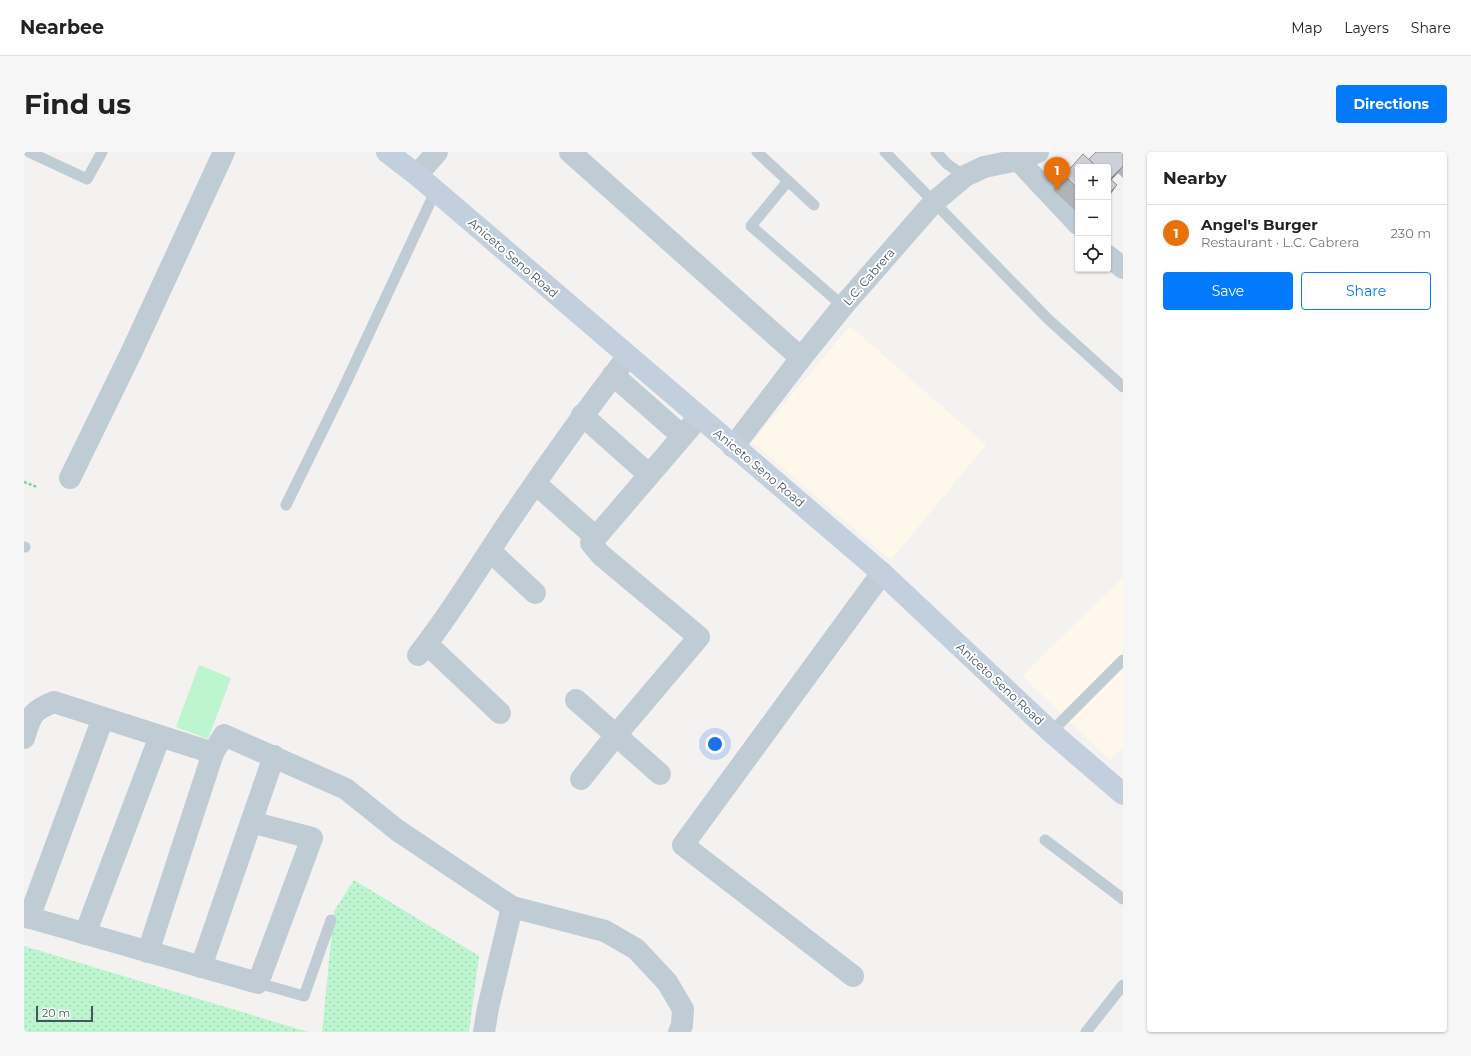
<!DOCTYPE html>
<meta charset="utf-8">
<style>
:root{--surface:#fff;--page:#f6f6f6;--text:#222;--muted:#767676;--line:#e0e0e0;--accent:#037afb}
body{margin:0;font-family:Montserrat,sans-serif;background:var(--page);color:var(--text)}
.controls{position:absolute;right:12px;top:12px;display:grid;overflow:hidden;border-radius:4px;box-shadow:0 1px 3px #0004}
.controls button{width:36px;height:36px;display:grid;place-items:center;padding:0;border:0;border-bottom:1px solid var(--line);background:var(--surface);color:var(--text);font:20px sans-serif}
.scale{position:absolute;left:12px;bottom:10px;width:57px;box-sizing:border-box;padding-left:4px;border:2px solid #465661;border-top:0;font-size:11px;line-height:14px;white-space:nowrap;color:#465661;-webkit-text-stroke:3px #fff;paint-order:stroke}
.you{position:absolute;left:691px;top:592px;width:14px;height:14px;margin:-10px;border:3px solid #fff;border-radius:50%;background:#1a73e8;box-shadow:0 0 0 6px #1a73e833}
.badge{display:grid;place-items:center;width:26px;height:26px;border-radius:50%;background:var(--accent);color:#fff;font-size:13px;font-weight:700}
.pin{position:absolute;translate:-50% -33px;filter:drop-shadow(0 1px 2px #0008)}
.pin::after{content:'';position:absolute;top:21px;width:14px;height:12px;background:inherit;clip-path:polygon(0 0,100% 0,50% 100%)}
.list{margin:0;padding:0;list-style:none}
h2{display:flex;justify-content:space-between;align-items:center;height:52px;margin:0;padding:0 16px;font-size:17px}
h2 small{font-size:13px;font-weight:400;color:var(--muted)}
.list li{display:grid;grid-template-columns:26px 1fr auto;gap:12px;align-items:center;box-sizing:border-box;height:56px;padding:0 16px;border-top:1px solid var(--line)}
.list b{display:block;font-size:15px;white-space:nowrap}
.list p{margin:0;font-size:13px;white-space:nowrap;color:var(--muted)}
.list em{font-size:13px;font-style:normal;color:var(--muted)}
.actions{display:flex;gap:8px;padding:12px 16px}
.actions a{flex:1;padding:9px 0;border:1px solid var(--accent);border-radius:4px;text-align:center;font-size:14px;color:var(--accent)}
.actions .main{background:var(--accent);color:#fff}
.icon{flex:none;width:22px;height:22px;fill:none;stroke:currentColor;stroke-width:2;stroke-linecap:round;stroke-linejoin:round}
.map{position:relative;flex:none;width:1099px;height:880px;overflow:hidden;border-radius:4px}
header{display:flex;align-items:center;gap:24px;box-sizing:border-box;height:56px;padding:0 20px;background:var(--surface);border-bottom:1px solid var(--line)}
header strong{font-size:19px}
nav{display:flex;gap:22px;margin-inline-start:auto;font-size:14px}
.intro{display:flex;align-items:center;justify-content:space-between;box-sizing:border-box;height:96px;padding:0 24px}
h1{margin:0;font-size:28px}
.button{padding:10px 18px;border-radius:4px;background:var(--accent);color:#fff;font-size:14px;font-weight:700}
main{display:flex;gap:24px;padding:0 24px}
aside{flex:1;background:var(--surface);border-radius:4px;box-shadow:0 1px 3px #0004}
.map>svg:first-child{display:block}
</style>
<header>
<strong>Nearbee</strong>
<nav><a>Map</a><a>Layers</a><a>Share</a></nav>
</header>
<div class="intro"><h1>Find us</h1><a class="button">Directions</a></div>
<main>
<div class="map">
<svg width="1099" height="880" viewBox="0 0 1099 880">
<defs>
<pattern id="grass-dots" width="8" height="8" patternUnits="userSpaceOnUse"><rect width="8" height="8" fill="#bcf5cf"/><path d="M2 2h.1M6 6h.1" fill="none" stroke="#a3d4b4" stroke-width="1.8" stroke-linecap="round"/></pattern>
</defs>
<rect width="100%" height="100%" fill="#f4f1f1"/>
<g fill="#fef8ea">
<path d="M826,174L962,293L867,408L728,290Z"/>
<path d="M1099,425V596L1086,608L998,524Z"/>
</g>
<g fill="url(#grass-dots)">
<path d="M330,728L455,804L445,880H298L310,759Z"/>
<path d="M0,794L284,880H0Z"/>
</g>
<path fill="#bcf5cf" d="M175,513L207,526L184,587L152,575Z"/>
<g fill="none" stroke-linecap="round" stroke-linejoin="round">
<path stroke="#6fd7a0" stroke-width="2.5" stroke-dasharray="3 2" stroke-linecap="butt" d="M0,330L13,335"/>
<g stroke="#c0ccd4" stroke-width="11">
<path d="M5,0L63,27L78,0"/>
<path d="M733,0L790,53"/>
<path d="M861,0L1024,167L1099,235"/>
<path d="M912,0L923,12L941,24"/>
<path d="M764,29L727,74L819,154"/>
<path d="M262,353L319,237L411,40"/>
<path d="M0,395H1"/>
<path d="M1027,580L1099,508"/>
<path d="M1021,688L1099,747"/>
<path d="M234,831L280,844L307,768"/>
<path d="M1062,880L1099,833"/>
</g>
<g stroke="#c0ccd4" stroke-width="22">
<path d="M546,0L777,206"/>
<path d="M994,8L1054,72"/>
<path d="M393,23L413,0"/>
<path d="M1084,104L1099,116"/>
<path d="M589,223L657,283"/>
<path d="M558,263L622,320"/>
<path d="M709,295L777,206L819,154L909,51L941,24L960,15L994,8L1014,0"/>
<path d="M46,326L108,199L200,0"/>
<path d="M512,332L567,381"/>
<path d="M466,399L511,441"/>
<path d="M403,492L476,561"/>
<path d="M394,503C425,464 451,421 478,380C518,320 560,261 604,204"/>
<path d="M552,548L636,622"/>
<path d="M0,586C7,564 7,559 30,550L189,601"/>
<path d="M557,627L592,583L675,485L577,403L567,391L675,265"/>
<path d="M0,764L234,831L288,686L227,670"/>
<path d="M5,766L79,566"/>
<path d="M61,782L136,584"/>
<path d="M124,800L189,601L200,583L322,637L373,678L488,755L581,779L612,797L643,830L659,857L658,873L655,880"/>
<path d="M177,815L250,604"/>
<path d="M829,824L659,693L858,421"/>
<path d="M460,880L464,856L488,755"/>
</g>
<path stroke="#c2cfdc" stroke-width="22" d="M363,0L393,23L858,421L1027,580L1099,642"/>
</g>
<path fill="#b0b3b8" d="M1099,0V26L1094,21L1087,28L1093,33L1084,46V15H1054V61L1029,38L1040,23L1065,7Z"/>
<g fill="#909296">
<path d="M1099,14L1094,21L1084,32V29Z"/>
<path d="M1093,33L1084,46V42Z"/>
</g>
<g fill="#cdd0d6" stroke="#909296">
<path d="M1072,0H1099V14L1086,27L1084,25V15H1073L1065,7Z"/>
<path d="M1059,2L1073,15H1054V37L1040,23Z"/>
<path d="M1084,25L1093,33L1084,42Z"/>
</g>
<g text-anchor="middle" stroke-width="4" stroke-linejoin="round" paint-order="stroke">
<g font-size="12" fill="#465661" stroke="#fff">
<text transform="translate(489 106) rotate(41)" y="4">Aniceto Seno Road</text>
<text transform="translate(845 125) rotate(-49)" y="4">L.C. Cabrera</text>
<text transform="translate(735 316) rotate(40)" y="4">Aniceto Seno Road</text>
<text transform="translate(976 532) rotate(43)" y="4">Aniceto Seno Road</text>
</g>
</g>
</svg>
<div class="controls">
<button>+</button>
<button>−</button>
<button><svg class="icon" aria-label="locate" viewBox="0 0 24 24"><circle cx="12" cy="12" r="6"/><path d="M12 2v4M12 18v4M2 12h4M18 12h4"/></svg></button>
</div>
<div class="scale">20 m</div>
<div class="you"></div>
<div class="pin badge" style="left:1033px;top:38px;background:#e8710a">1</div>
</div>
<aside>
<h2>Nearby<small></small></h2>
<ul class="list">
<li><span class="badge" style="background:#e8710a">1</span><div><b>Angel's Burger</b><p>Restaurant · L.C. Cabrera</p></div><em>230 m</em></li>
</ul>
<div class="actions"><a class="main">Save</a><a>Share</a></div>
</aside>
</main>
